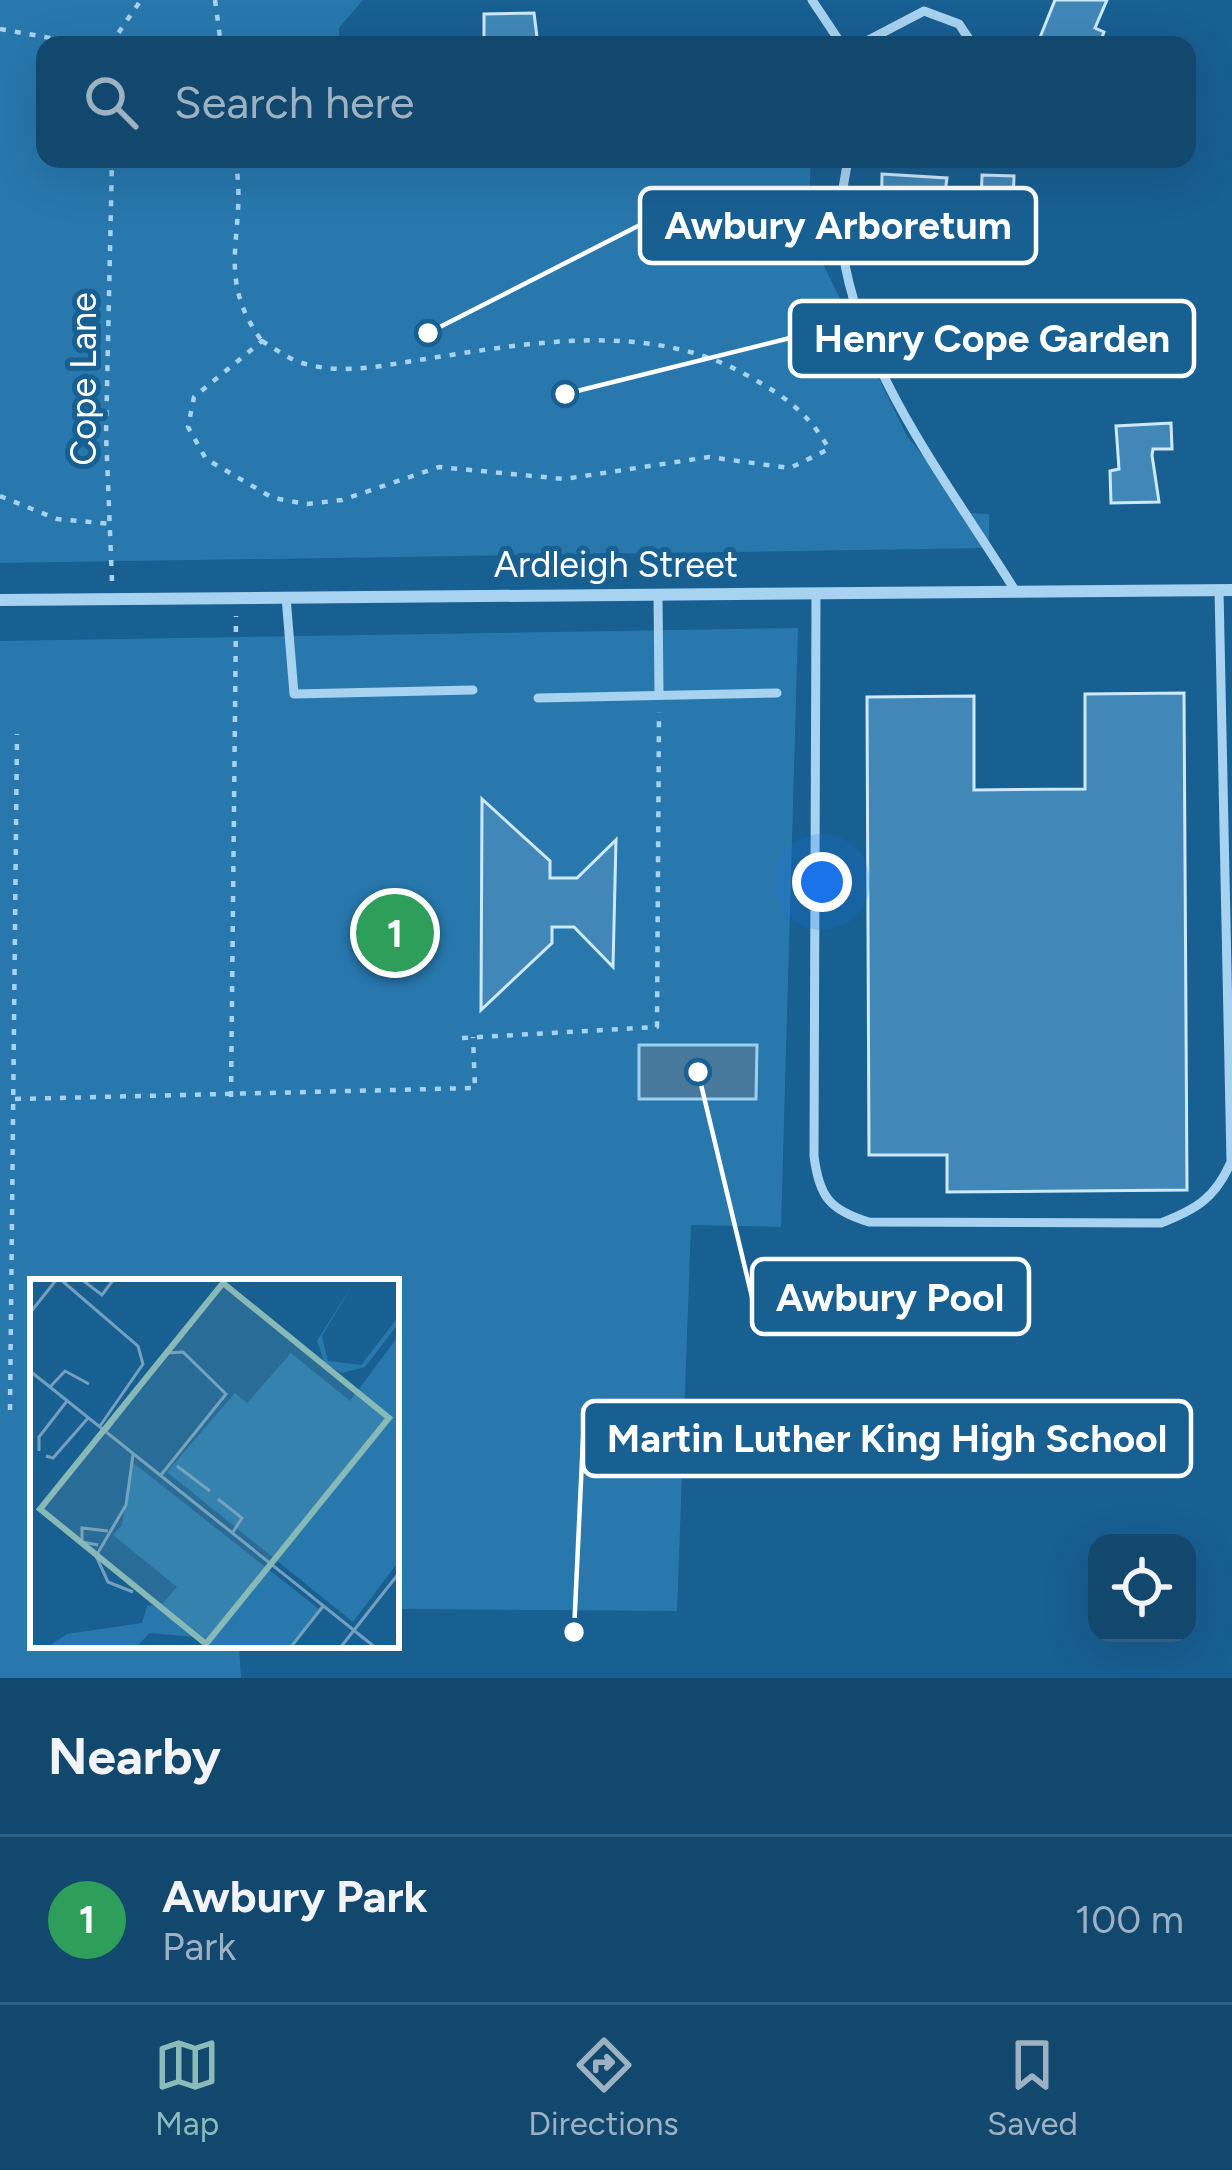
<!DOCTYPE html>
<style>
:root{--surface:#12476e;--page:#1b4e73;--text:#f1f3f6;--muted:#9cb2c2;--line:#315f81;--accent:#8bbbb9}
body{margin:0;font-family:Figtree,sans-serif;background:var(--page);color:var(--text)}
.controls{position:absolute;right:36px;bottom:36px;display:grid;overflow:hidden;border-radius:24px;box-shadow:0 12px 48px #0002}
.controls button{width:108px;height:108px;display:grid;place-items:center;padding:0;border:0;border-bottom:3px solid var(--line);background:var(--surface);color:var(--text);font:60px sans-serif}
.you{position:absolute;left:822px;top:882px;width:42px;height:42px;margin:-30px;border:9px solid #fff;border-radius:50%;background:#1a73e8;box-shadow:0 0 0 18px #1a73e833}
.badge{display:grid;place-items:center;width:78px;height:78px;border-radius:50%;background:var(--accent);color:#fff;font-size:39px;font-weight:700}
.pin{position:absolute;translate:-50% -50%;border:6px solid #fff;box-shadow:0 3px 12px #0006}
.list{margin:0;padding:0;list-style:none}
h2{display:flex;justify-content:space-between;align-items:center;height:156px;margin:0;padding:0 48px;font-size:51px}
h2 small{font-size:39px;font-weight:400;color:var(--muted)}
.list li{display:grid;grid-template-columns:78px 1fr auto;gap:36px;align-items:center;box-sizing:border-box;height:168px;padding:0 48px;border-top:3px solid var(--line)}
.list b{display:block;font-size:45px;white-space:nowrap}
.list p{margin:0;font-size:39px;white-space:nowrap;color:var(--muted)}
.list em{font-size:39px;font-style:normal;color:var(--muted)}
.icon{flex:none;width:66px;height:66px;fill:none;stroke:currentColor;stroke-width:2;stroke-linecap:round;stroke-linejoin:round}
.map{position:relative;flex:none;width:1232px;height:1678px;overflow:hidden}
.search{position:absolute;background:var(--surface);box-shadow:0 12px 48px #0002;left:36px;right:36px;top:36px;height:132px;display:flex;align-items:center;gap:30px;box-sizing:border-box;padding:0 42px;border-radius:24px;color:var(--muted);font-size:45px}
.sheet{height:324px;background:var(--surface)}
nav{display:flex;justify-content:space-around;align-items:center;box-sizing:border-box;height:168px;border-top:3px solid var(--line);background:var(--surface);font-size:33px;color:var(--muted)}
nav a{display:grid;justify-items:center;gap:6px}
nav .on{color:var(--accent)}
.map>svg:first-child{display:block}
</style>
<div class="map">
<svg width="1232" height="1678" viewBox="0 0 1232 1678">
<rect width="100%" height="100%" fill="#185f92"/>
<g fill="#2878ae">
<path d="M0,0H363L339,28V45H45V159H811L807,231L907,436L969,513L989,514V548L0,563Z"/>
<path d="M798,628L781,1227L691,1225L677,1611L396,1609V1282H33V1645H239L241,1678H0V641Z"/>
</g>
<path fill="#48799d" stroke="#9ad0f2" stroke-width="3" d="M639,1045H757L756,1099H639Z"/>
<g fill="#4188b9" stroke="#cee9fb" stroke-width="3">
<path d="M1055,0H1107L1095,28L1104,32L1099,45H1037Z"/>
<path d="M534,13L538,45H484V14Z"/>
<path d="M882,174L947,178L939,238H881Z"/>
<path d="M982,175L1014,176L1012,234L980,233Z"/>
<path d="M1171,423L1172,449H1153L1152,455L1159,502L1111,503L1110,471L1119,469L1116,426Z"/>
<path d="M1184,693L1187,1190L947,1192V1155H869L867,697L974,696V790L1085,789V694Z"/>
<path d="M482,799L550,861V878H577L616,840L613,967L574,927H552V943L481,1010Z"/>
</g>
<g fill="none" stroke-linecap="round" stroke-linejoin="round">
<g stroke="#a7d2f0" stroke-width="4.5" stroke-dasharray="6 9" stroke-linecap="butt">
<path d="M215,0L221,45"/>
<path d="M0,29L90,45"/>
<path d="M110,45L141,0"/>
<path d="M235,159C249,230 212,274 262,341"/>
<path d="M262,341C274,348 288,359 302,363C341,375 380,366 419,360C528,343 650,319 750,377C786,397 809,414 829,449L790,468L709,457L564,479L439,467L342,500L307,504L273,498L206,459L188,427L194,397Z"/>
<path d="M0,496L57,519L112,524"/>
<path d="M112,581L106,434L112,159"/>
<path d="M462,1038L657,1027L659,712"/>
<path d="M231,1097L236,616"/>
<path d="M15,1099L475,1088L473,1037"/>
<path d="M10,1410L17,734"/>
</g>
<g stroke="#a7d2f0" stroke-width="9">
<path d="M812,0L842,45"/>
<path d="M859,45L924,11L959,24L973,45"/>
<path d="M848,159C845,179 839,202 840,223C846,356 949,483 1016,592"/>
<path d="M816,593L814,1156C819,1196 829,1210 869,1222L1161,1223C1197,1209 1215,1198 1231,1162L1219,590"/>
<path d="M658,594L659,695"/>
<path d="M286,597L294,694L473,690"/>
<path d="M538,698L777,693"/>
</g>
<path stroke="#a7d2f0" stroke-width="12" d="M0,600L1232,590"/>
</g>
<g text-anchor="middle" stroke-width="10" stroke-linejoin="round" paint-order="stroke">
<g font-size="36" fill="#fff" stroke="#185f92">
<text transform="translate(83 379) rotate(-90)" y="13">Cope Lane</text>
<text x="616" y="577">Ardleigh Street</text>
</g>
</g>
<g transform="translate(30 1279)">
<rect width="369" height="369" fill="#185f92"/>
<path d="M326,0L292,57L298,82L331,86L369,37V44L335,88L312,94L295,85L287,62ZM369,56V282L323,343L137,193L205,114L217,124L261,74L320,122ZM102,183L289,330L258,369H177L165,358L120,354L105,369H16L37,355L112,344L117,327L133,324L147,308L83,256L92,246Z" fill="#2878ae"/>
<path fill="none" stroke="#749fbe" stroke-width="3" d="M30,0L108,67L113,85L70,147M51,0L72,16L84,0M0,34L27,0M0,92L346,369M20,108L35,92L59,105M76,152L137,74L153,73L196,115L131,196M9,172V158L37,122M16,177L23,179L59,138M147,187L180,212M188,220L212,239L203,253M68,266L52,263V249L78,252M103,313L78,303L66,277L96,226L103,176M260,369L294,326M310,369L369,294"/>
<path fill="#87bab6" fill-opacity="0.15" stroke="#87bab6" stroke-width="6" d="M193,4L359,139L176,365L10,230Z"/>
<rect width="369" height="369" fill="none" stroke="#fff" stroke-width="6"/>
</g>
<path fill="none" stroke="#fff" stroke-width="4.5" d="M428 333L640 225M565 394L790 338M698 1072L752 1297M574 1632L583 1438"/>
<g fill="#fff" stroke="#185f92" stroke-width="4.5">
<circle cx="428" cy="333" r="12"/>
<circle cx="565" cy="394" r="12"/>
<circle cx="698" cy="1072" r="12"/>
<circle cx="574" cy="1632" r="12"/>
</g>
<g fill="#185f92" stroke="#fff" stroke-width="4.5">
<rect x="640" y="188" width="396" height="75" rx="12"/>
<rect x="790" y="301" width="404" height="75" rx="12"/>
<rect x="752" y="1259" width="277" height="75" rx="12"/>
<rect x="583" y="1401" width="608" height="75" rx="12"/>
</g>
<g font-size="39" text-anchor="middle" font-weight="bold" fill="#fff">
<text x="838" y="239">Awbury Arboretum</text>
<text x="992" y="352">Henry Cope Garden</text>
<text x="890" y="1311">Awbury Pool</text>
<text x="887" y="1452">Martin Luther King High School</text>
</g>
</svg>
<div class="controls">
<button><svg class="icon" aria-label="locate" viewBox="0 0 24 24"><circle cx="12" cy="12" r="6"/><path d="M12 2v4M12 18v4M2 12h4M18 12h4"/></svg></button>
</div>
<div class="you"></div>
<div class="pin badge" style="left:395px;top:933px;background:#2e9e5b">1</div>
<div class="search"><svg class="icon" aria-label="search" viewBox="0 0 24 24"><circle cx="10" cy="10" r="6"/><path d="M15 15l6 6"/></svg>Search here</div>
</div>
<section class="sheet">
<h2>Nearby<small></small></h2>
<ul class="list">
<li><span class="badge" style="background:#2e9e5b">1</span><div><b>Awbury Park</b><p>Park</p></div><em>100 m</em></li>
</ul>
</section>
<nav>
<a class="on"><svg class="icon" aria-label="map" viewBox="0 0 24 24"><path d="M3 6l6-2 6 2 6-2v14l-6 2-6-2-6 2zM9 4v14M15 6v14"/></svg>Map</a>
<a><svg class="icon" aria-label="directions" viewBox="0 0 24 24"><path d="M12 3l9 9-9 9-9-9zM9 14v-3h6M13 9l2 2-2 2"/></svg>Directions</a>
<a><svg class="icon" aria-label="saved" viewBox="0 0 24 24"><path d="M7 4h10v16l-5-4-5 4z"/></svg>Saved</a>
</nav>
